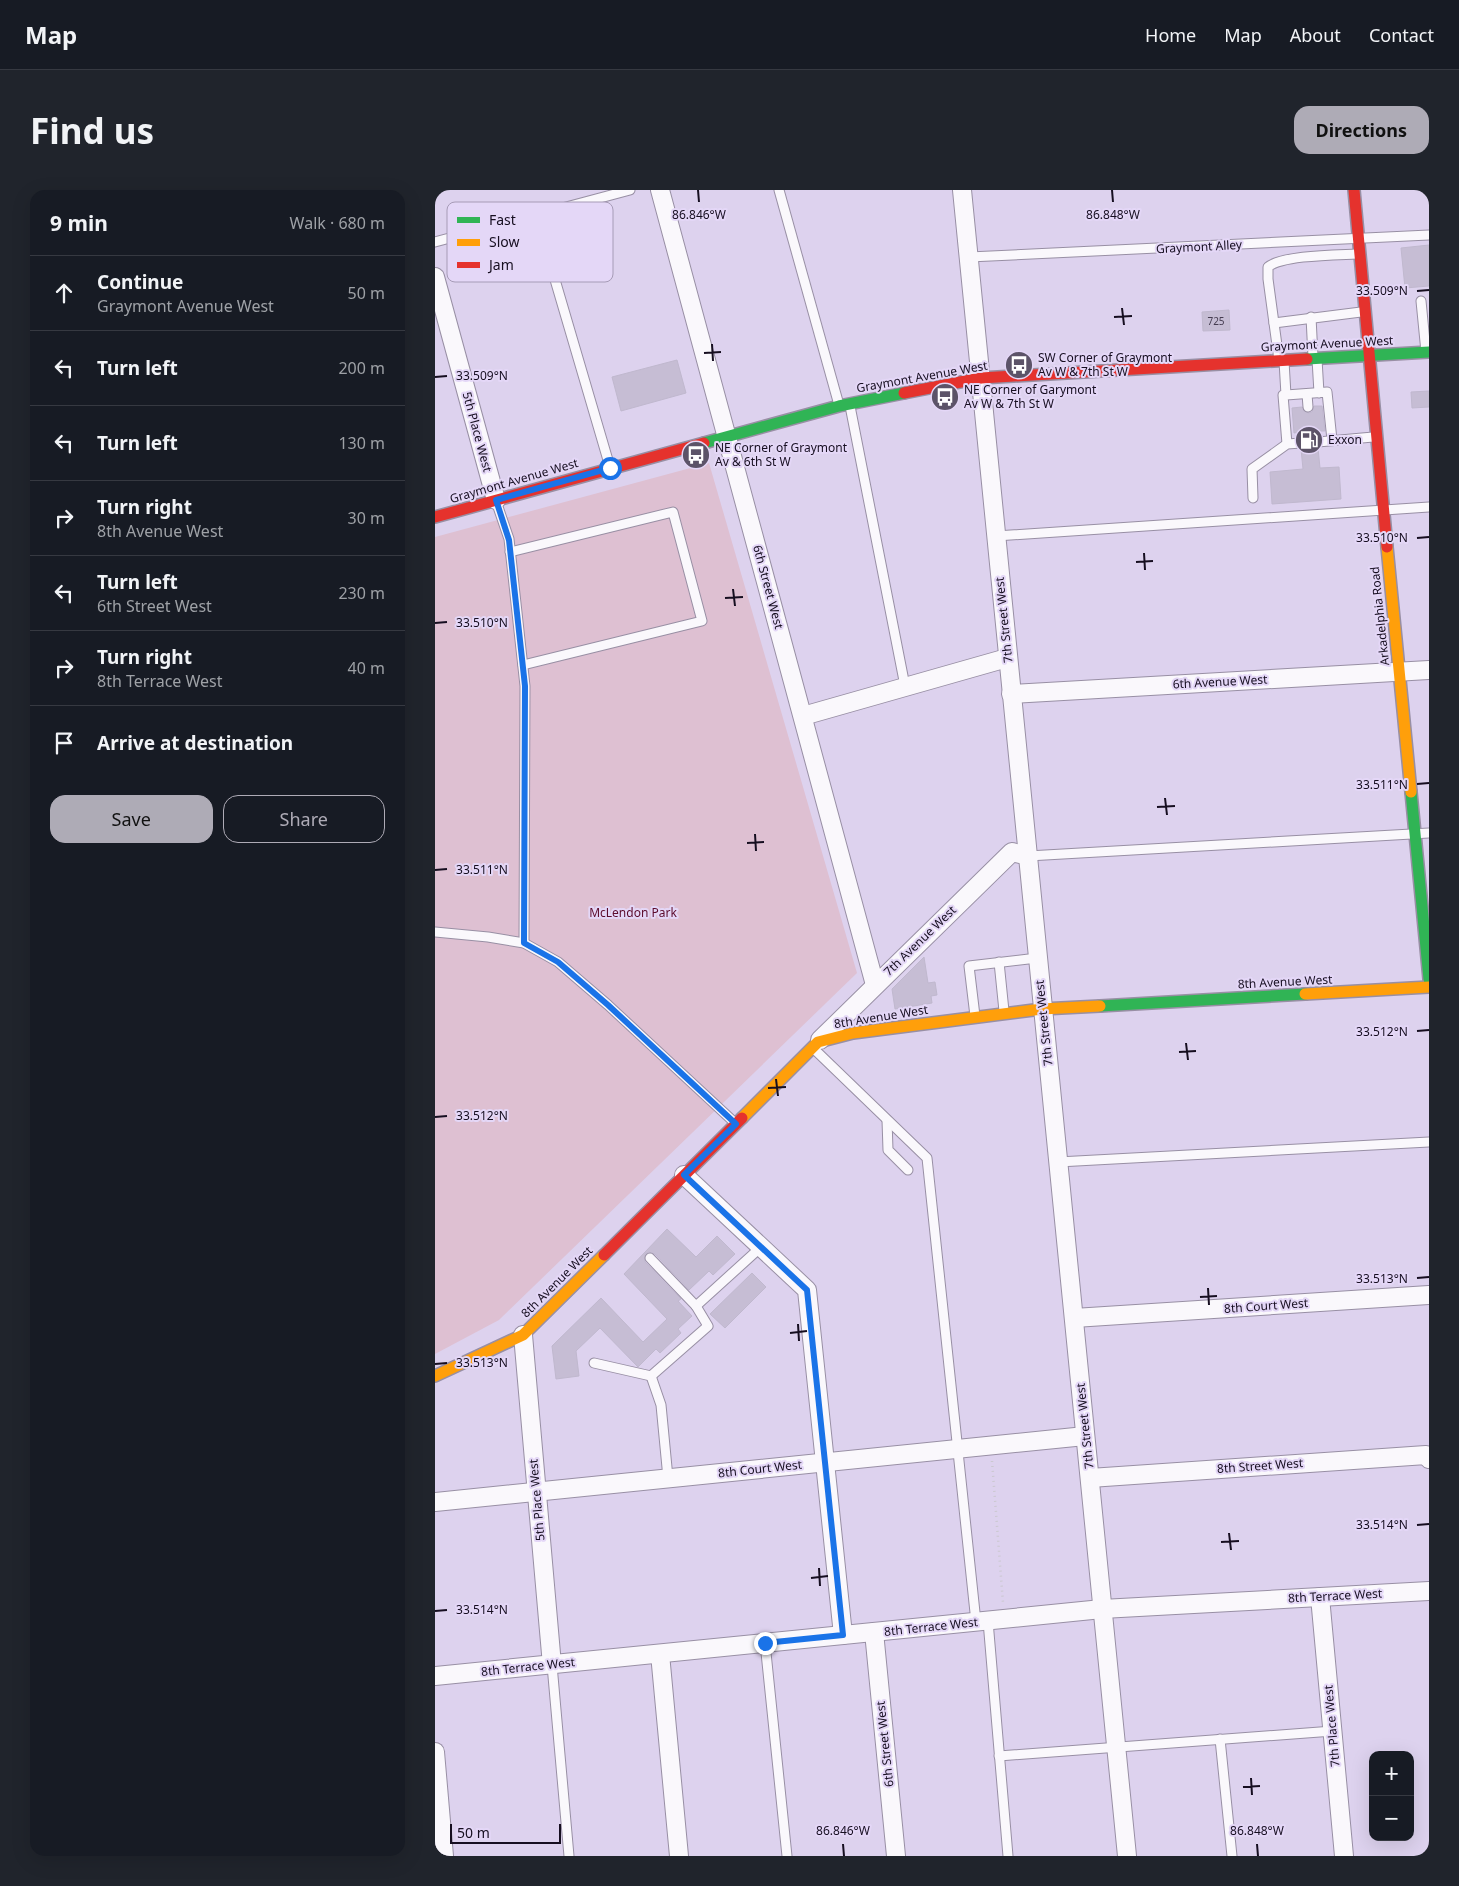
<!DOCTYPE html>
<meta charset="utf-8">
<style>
:root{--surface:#171b24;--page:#20242c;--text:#f1f3f6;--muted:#9ea1a6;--line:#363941;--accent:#aeabb6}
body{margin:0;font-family:"Noto Sans",sans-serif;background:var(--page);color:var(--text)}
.controls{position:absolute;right:15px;bottom:15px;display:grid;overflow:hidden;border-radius:10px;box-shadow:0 5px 20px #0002}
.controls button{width:45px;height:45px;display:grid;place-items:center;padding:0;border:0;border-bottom:1px solid var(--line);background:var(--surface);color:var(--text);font:25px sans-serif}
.scale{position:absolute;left:15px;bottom:12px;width:111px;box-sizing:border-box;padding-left:5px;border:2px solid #160e20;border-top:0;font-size:14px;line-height:18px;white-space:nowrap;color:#160e20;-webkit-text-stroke:4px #e4d7f7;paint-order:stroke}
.stop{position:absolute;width:15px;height:15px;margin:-11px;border:4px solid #1a73e8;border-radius:50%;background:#fff}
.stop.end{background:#1a73e8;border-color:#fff;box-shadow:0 1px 5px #0008}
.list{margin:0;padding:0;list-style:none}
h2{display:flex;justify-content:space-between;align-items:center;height:65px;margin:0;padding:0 20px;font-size:21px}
h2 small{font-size:16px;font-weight:400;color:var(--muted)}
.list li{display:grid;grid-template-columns:32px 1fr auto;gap:15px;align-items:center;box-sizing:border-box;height:75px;padding:0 20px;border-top:1px solid var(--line)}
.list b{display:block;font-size:19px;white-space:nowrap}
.list p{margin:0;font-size:16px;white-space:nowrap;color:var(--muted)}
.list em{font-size:16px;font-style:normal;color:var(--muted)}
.actions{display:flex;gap:10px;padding:15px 20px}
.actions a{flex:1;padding:11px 0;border:1px solid var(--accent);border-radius:15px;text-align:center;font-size:18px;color:var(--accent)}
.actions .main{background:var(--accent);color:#111}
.icon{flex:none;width:28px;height:28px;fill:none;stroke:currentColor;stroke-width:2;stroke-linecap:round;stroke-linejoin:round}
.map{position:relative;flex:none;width:994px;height:1666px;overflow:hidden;border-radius:15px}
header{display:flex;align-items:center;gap:30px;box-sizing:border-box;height:70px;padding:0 25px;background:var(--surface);border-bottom:1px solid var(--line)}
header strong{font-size:24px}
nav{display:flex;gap:28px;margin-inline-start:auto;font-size:18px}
.intro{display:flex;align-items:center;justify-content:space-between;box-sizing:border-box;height:120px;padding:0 30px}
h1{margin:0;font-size:35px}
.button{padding:12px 22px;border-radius:15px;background:var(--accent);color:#111;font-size:18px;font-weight:700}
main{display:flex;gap:30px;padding:0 30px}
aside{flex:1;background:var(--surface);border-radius:15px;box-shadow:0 5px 20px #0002}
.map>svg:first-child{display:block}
</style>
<header>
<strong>Map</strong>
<nav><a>Home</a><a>Map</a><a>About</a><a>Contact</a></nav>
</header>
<div class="intro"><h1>Find us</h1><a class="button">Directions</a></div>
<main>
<aside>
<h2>9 min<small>Walk · 680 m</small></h2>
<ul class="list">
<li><svg class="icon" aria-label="ahead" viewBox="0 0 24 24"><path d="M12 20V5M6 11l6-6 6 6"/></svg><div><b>Continue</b><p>Graymont Avenue West</p></div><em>50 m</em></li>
<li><svg class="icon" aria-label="left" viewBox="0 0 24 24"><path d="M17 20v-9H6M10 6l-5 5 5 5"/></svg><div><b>Turn left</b></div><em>200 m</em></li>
<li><svg class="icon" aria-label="left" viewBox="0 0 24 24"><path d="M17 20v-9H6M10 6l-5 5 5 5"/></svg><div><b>Turn left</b></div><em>130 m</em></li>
<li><svg class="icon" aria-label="right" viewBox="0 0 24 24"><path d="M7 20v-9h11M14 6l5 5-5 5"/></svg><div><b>Turn right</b><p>8th Avenue West</p></div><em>30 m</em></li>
<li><svg class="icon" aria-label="left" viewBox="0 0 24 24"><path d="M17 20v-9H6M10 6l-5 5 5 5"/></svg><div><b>Turn left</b><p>6th Street West</p></div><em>230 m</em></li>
<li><svg class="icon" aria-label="right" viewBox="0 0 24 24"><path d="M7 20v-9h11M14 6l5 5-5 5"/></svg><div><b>Turn right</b><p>8th Terrace West</p></div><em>40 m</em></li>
<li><svg class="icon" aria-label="arrive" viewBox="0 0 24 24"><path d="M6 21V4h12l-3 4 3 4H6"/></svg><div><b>Arrive at destination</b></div></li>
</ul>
<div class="actions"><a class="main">Save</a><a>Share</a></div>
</aside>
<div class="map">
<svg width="994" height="1666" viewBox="0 0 994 1666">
<rect width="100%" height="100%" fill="#ddd2ee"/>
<path fill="#dec0d2" d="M274,273L422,783L64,1130L0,1164V347Z"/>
<g fill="#c6bdd4" stroke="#c0b8ce">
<path d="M994,55V96L970,98L966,58Z"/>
<path d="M794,120L795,140L768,141L767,122Z"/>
<path d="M242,170L251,203L186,221L177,187Z"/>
<path d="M994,201V217L977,218L976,202Z"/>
<path d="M879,216H887L890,241H882L883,246L878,249L877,253L883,258L885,278L904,277L906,309L837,314L835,282L868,279L866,259L871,256L872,252L865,247V242L859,243L857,218L867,217L873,223L877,222Z"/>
<path d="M489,767L493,793L500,792L502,805L496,806L497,813L460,819L457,799Z"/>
<path d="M232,1039L261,1067L282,1046L300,1064L278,1085L274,1081L254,1100L220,1064L214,1062L210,1064V1072L246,1109L243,1111L257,1126L243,1139L246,1143L225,1163L221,1159L203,1177L165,1138L141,1161L144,1186L121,1189L117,1156L166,1108L208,1152L232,1129L189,1084Z"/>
<path d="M317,1083L331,1097L290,1138L275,1124Z"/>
</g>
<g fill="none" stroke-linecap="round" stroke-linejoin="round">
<defs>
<g id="lane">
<path d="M344,0L404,215"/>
<path d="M101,25L175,277"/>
<path d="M0,52L195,0"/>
<path d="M534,67L994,45"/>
<path d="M986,111L991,162"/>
<path d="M876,127L878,167"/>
<path d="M839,133L926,122"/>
<path d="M882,169L884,203"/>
<path d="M844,170L833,89V77C848,65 901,65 921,64"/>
<path d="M849,171L851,205H848L852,254"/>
<path d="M872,204L873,217"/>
<path d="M851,205L892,202L897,250"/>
<path d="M415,216L470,496"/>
<path d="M883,252L938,247"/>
<path d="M818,308L817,279L852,254L866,253"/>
<path d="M61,311L74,349L90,496L89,753"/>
<path d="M561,346L994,317"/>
<path d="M75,362L238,322L267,431L88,475"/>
<path d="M593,666L994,643"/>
<path d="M0,742L53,747L89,753L123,772L173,815L299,932"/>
<path d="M564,772L569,821"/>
<path d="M540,826L534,776L602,768"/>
<path d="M378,858L492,968L541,1432"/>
<path d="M452,930L453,960L473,980"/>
<path d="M623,972L994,952"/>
<path d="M215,1068L261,1116L326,1057"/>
<path d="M159,1173L216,1186L273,1136L261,1116"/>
<path d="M216,1186L226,1215L233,1288"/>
<path d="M553,1431L573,1666"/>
<path d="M330,1453L352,1666"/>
<path d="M117,1475L134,1666"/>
<path d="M785,1549L797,1666"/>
<path d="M564,1566L898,1541"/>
</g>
<g id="street">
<path d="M225,0L440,795"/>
<path d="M527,0L692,1666"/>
<path d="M0,87L61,310"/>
<path d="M576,504L994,480"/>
<path d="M368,526L572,468"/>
<path d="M385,850L577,662L593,666"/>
<path d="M249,985L372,1100L408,1445"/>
<path d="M639,1128L994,1105"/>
<path d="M88,1145L117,1475"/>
<path d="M655,1288L991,1265L994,1269"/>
<path d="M0,1312L650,1246"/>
<path d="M885,1407L909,1666"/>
<path d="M439,1442L461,1666"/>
<path d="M225,1464L244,1666"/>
<path d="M0,1486L667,1419L994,1401"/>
<path d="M0,1562L9,1666"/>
</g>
<g id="fast">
<path d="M872,169L994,162"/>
<path d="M269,253L404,216L469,203"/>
<path d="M976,602L994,789"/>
<path d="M665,816L870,804"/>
</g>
<g id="slow">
<path d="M952,357L976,602"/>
<path d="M870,804L994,797"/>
<path d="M307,928L383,852L418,843L607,819L665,816"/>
<path d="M0,1186L88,1145L169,1065"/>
</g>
<g id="jam">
<path d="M919,0L952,357"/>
<path d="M469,203L546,188L872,169"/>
<path d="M0,327L269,253"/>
<path d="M169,1065L307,928"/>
</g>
</defs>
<use href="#lane" stroke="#988fa4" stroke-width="11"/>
<use href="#street" stroke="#988fa4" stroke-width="20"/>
<use href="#fast" stroke="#988fa4" stroke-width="14"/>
<use href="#slow" stroke="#988fa4" stroke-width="14"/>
<use href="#jam" stroke="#988fa4" stroke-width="14"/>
<path stroke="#cbc8d0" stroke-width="2.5" stroke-dasharray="1 4" stroke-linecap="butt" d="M557,1271L568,1413"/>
<use href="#lane" stroke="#faf8fc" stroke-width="9"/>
<use href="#street" stroke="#faf8fc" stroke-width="18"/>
<use href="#fast" stroke="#30b455" stroke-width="11"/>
<use href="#slow" stroke="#ff9f0a" stroke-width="11"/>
<use href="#jam" stroke="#e5322d" stroke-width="11"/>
</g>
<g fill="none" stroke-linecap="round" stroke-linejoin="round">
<path stroke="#1a73e8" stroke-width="6" d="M175,278L61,310L74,350L90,496L89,753L123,772L173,815L301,934L249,985L372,1100L408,1445L330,1453"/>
</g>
<path fill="none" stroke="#160e20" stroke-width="2" d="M263,0L264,12M677,0L678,12M982,101L994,100M687,118L689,135M679,127L697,126M277,154L278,171M269,163L286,162M0,187L12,186M982,348L994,347M709,363L710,380M701,372L718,371M298,399L300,416M290,408L308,407M0,433L12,432M982,594L994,593M730,608L732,625M722,617L740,616M320,644L321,661M312,653L329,652M0,680L12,679M982,841L994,840M751,853L753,870M744,862L761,861M341,889L343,906M333,898L351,897M0,927L12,926M982,1088L994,1087M773,1098L774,1115M765,1107L782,1106M363,1134L364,1151M355,1143L372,1141M0,1174L12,1173M982,1335L994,1334M794,1343L796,1360M786,1352L804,1351M384,1378L385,1396M376,1388L393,1386M0,1421L12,1420M816,1588L817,1605M808,1597L825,1596M408,1654L409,1666M822,1654L823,1666"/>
<defs>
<symbol id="bus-disc" viewBox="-11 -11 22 22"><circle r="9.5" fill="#5c5368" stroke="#e4d7f7"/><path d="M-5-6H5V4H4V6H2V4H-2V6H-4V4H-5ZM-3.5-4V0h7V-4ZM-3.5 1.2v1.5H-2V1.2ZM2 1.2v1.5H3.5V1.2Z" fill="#fff"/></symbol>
<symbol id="fuel-disc" viewBox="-11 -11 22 22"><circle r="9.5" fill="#5c5368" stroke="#e4d7f7"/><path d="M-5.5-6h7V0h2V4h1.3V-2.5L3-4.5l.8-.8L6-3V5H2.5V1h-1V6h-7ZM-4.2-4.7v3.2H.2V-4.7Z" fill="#fff"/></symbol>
</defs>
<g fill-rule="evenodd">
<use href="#bus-disc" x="568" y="159" width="32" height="32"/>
<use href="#bus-disc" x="494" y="191" width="32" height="32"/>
<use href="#fuel-disc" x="858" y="234" width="32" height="32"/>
<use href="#bus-disc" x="245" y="249" width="32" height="32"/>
</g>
<g text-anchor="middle" stroke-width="4" stroke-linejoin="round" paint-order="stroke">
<g font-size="10" fill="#453c50">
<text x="781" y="135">725</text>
</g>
<g font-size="12" fill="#160e20" stroke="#e4d7f7">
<text transform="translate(764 57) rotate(-3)" y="4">Graymont Alley</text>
<text transform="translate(892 154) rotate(-3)" y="4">Graymont Avenue West</text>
<text transform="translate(487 187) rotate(-10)" y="4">Graymont Avenue West</text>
<text transform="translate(42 242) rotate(75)" y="4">5th Place West</text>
<text transform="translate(79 291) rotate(-16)" y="4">Graymont Avenue West</text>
<text transform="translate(333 397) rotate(75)" y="4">6th Street West</text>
<text transform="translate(945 426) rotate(-96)" y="4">Arkadelphia Road</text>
<text transform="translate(569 430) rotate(-96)" y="4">7th Street West</text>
<text transform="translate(785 492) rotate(-3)" y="4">6th Avenue West</text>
<text transform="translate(485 751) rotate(-44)" y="4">7th Avenue West</text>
<text transform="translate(850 792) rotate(-3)" y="4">8th Avenue West</text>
<text transform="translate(446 827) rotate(-9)" y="4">8th Avenue West</text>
<text transform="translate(609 833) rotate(-96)" y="4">7th Street West</text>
<text transform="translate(122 1092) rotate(-45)" y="4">8th Avenue West</text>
<text transform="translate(831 1116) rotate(-4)" y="4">8th Court West</text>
<text transform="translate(650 1236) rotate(-96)" y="4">7th Street West</text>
<text transform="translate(825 1276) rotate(-4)" y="4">8th Street West</text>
<text transform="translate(325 1279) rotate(-6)" y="4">8th Court West</text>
<text transform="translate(102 1310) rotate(-95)" y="4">5th Place West</text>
<text transform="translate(900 1406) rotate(-3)" y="4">8th Terrace West</text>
<text transform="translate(496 1437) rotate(-6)" y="4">8th Terrace West</text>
<text transform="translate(93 1477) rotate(-6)" y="4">8th Terrace West</text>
<text transform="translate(897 1536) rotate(-95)" y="4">7th Place West</text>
<text transform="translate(450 1554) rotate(-96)" y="4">6th Street West</text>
</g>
<g font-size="12" fill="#160e20" stroke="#e4d7f7" text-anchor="start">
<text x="603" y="172">SW Corner of Graymont<tspan x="603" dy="14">Av W &amp; 7th St W</tspan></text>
<text x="529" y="204">NE Corner of Garymont<tspan x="529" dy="14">Av W &amp; 7th St W</tspan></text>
<text x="893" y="254">Exxon</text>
<text x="280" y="262">NE Corner of Graymont<tspan x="280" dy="14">Av &amp; 6th St W</tspan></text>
</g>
<g font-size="12" fill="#5c0b2c" stroke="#e4d7f7">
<text x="198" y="727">McLendon Park</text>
</g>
</g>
<rect x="12" y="12" width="166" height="80" rx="8" fill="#e4d7f7" stroke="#a69bb6" stroke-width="1"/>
<rect x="22" y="27" width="23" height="6" fill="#30b455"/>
<rect x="22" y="49" width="23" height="7" fill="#ff9f0a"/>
<rect x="22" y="72" width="23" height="6" fill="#e5322d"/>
<g font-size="14" fill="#160e20">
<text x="54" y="35">Fast</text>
<text x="54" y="57">Slow</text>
<text x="54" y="80">Jam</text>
</g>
<g font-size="12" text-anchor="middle" fill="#160e20" stroke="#e4d7f7" stroke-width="4" stroke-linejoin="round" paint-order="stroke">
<text x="264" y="29">86.846°W</text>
<text x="678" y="29">86.848°W</text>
<text x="947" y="105">33.509°N</text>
<text x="47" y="190">33.509°N</text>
<text x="947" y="352">33.510°N</text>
<text x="47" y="437">33.510°N</text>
<text x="947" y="599">33.511°N</text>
<text x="47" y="684">33.511°N</text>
<text x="947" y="846">33.512°N</text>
<text x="47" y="930">33.512°N</text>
<text x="947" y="1093">33.513°N</text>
<text x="47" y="1177">33.513°N</text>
<text x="947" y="1339">33.514°N</text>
<text x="47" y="1424">33.514°N</text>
<text x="408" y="1645">86.846°W</text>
<text x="822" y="1645">86.848°W</text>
</g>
</svg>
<div class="controls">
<button>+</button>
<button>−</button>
</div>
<div class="scale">50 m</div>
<div class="stop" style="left:175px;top:278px"></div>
<div class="stop end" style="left:330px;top:1453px"></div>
</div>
</main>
